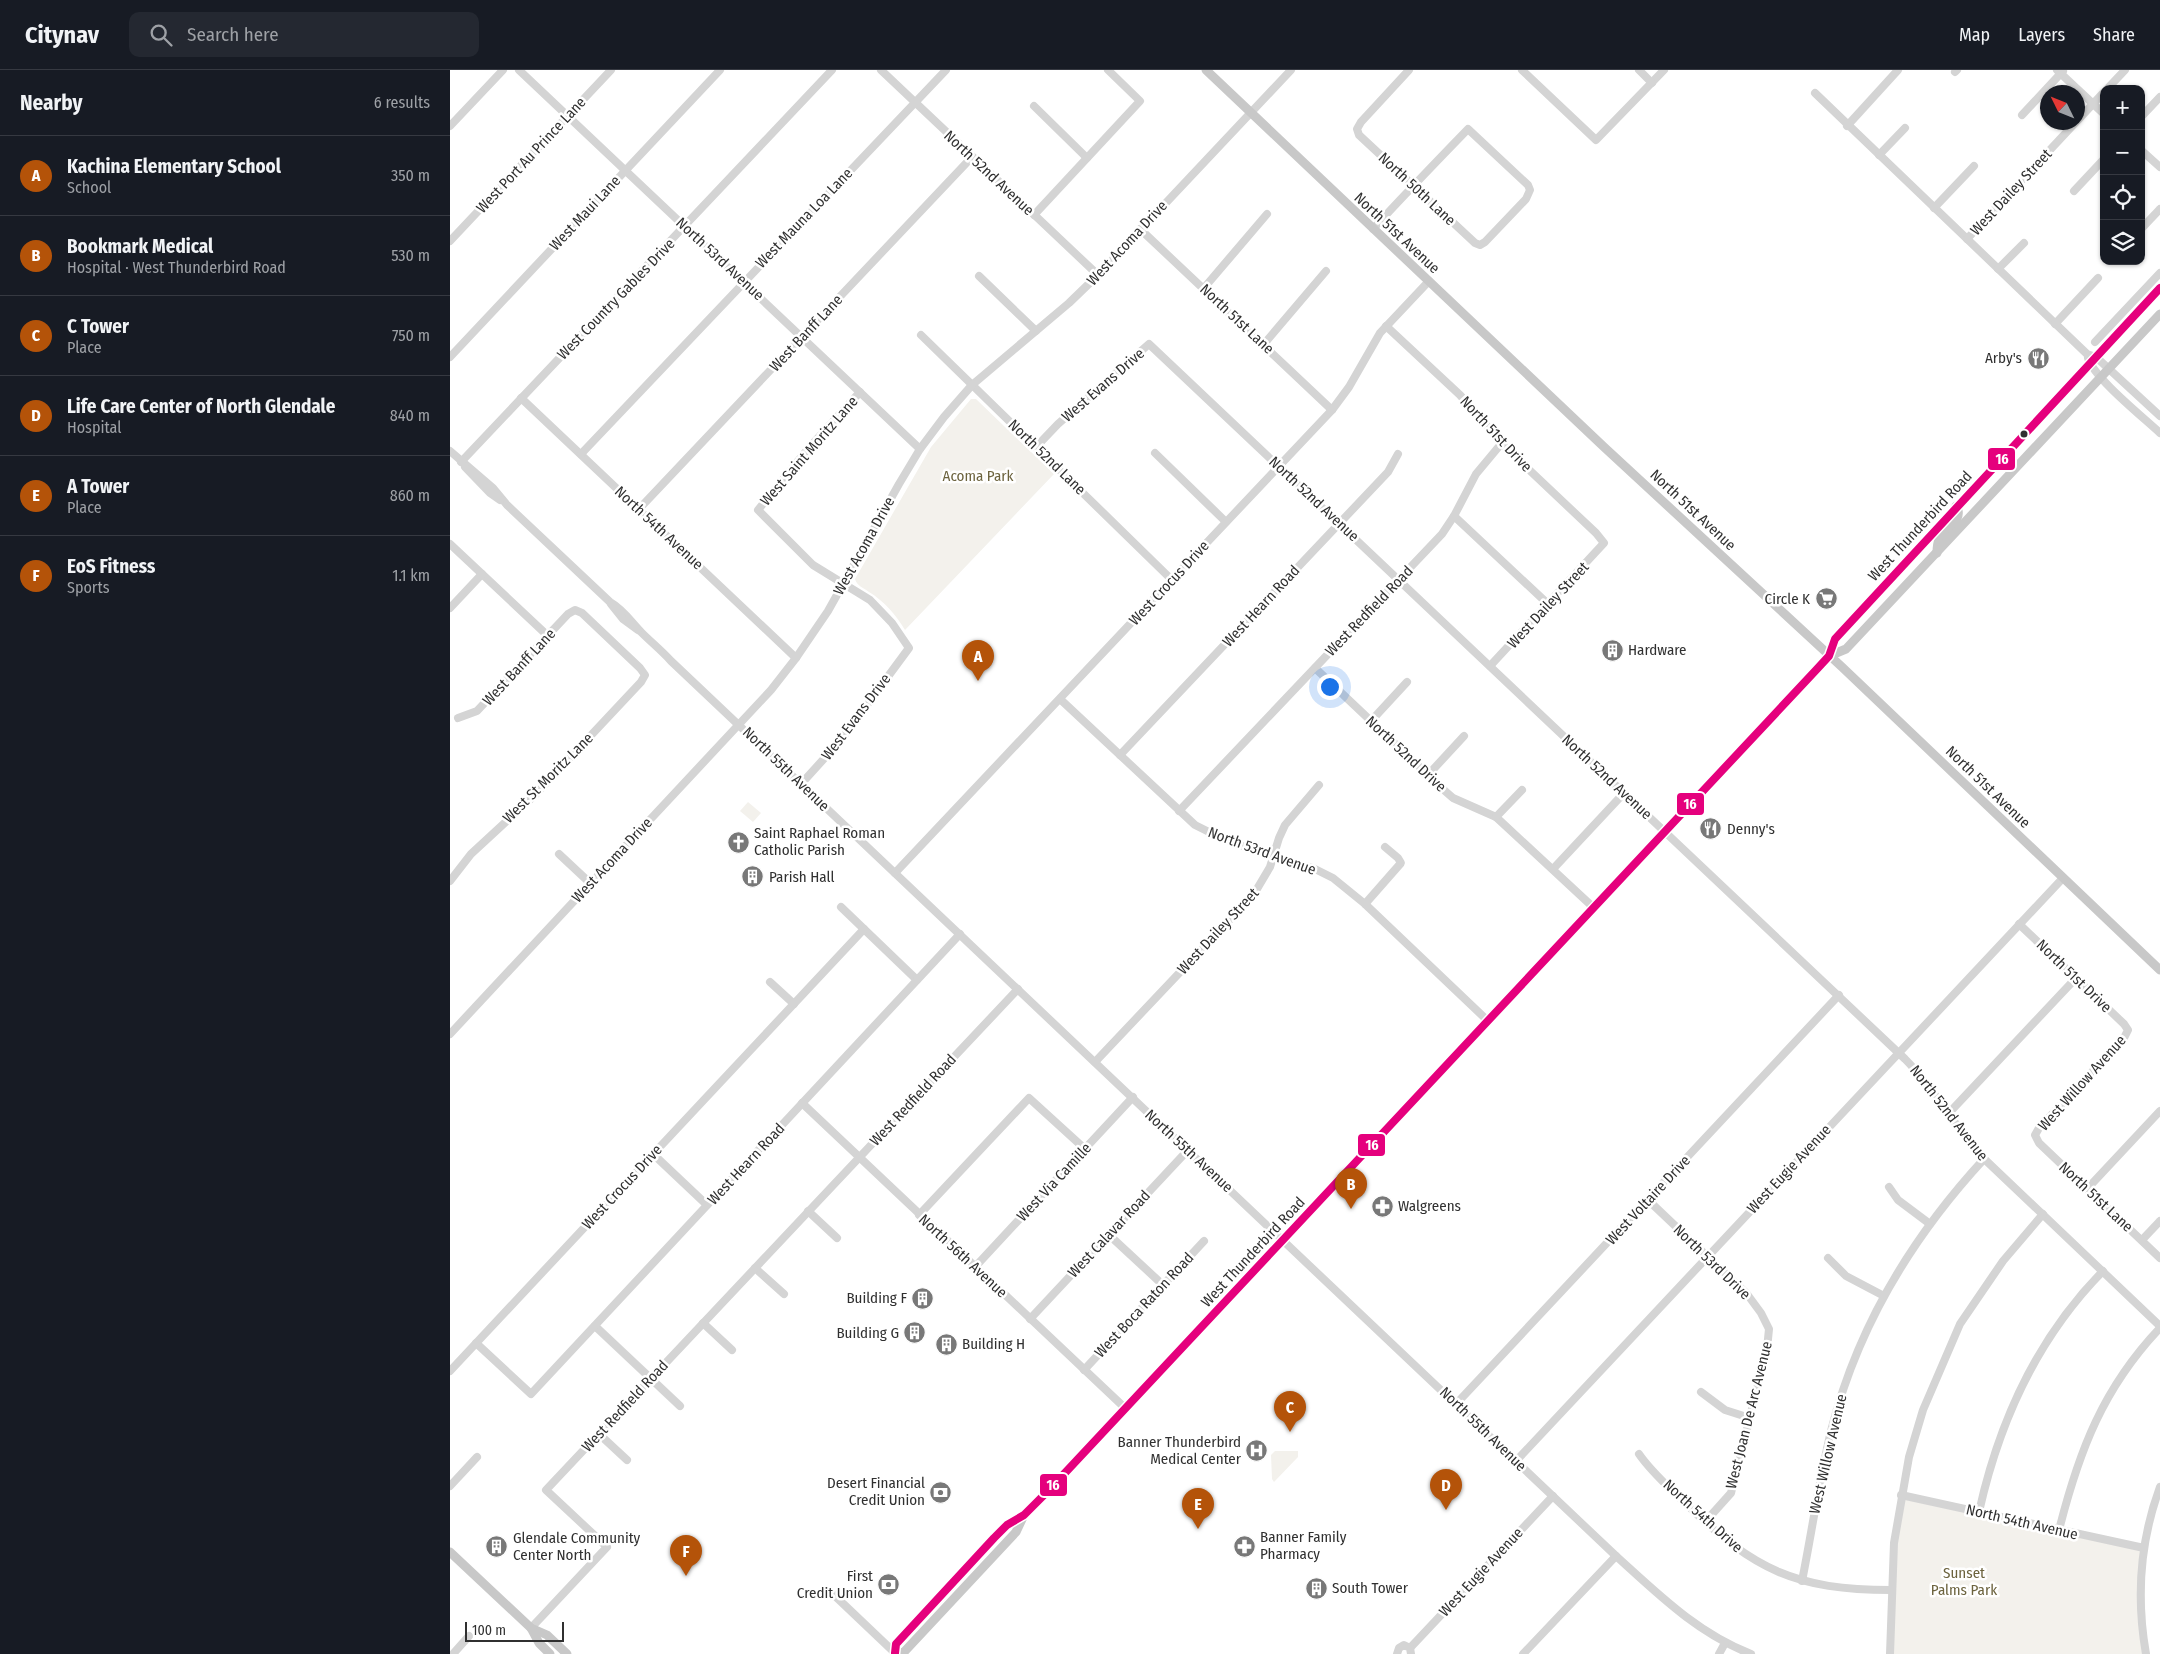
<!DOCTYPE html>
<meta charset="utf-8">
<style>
:root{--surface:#171b24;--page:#242831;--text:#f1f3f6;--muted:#9ea1a6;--line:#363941;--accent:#b45309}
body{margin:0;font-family:"Fira Sans Condensed",sans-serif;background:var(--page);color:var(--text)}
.controls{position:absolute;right:15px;top:15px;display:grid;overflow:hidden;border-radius:10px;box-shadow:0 1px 4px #0004}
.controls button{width:45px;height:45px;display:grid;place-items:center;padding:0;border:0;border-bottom:1px solid var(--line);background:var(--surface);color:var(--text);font:25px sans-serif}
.compass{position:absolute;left:1590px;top:15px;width:45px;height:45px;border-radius:50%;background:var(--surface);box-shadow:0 1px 4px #0004;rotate:313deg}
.scale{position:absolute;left:15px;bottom:12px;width:99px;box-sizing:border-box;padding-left:5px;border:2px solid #303030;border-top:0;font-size:14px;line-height:18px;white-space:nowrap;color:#303030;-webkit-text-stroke:4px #fff;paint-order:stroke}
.you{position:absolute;left:879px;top:616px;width:18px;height:18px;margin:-12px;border:4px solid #fff;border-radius:50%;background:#1a73e8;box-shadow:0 0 0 8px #1a73e833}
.badge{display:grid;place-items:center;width:32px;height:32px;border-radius:50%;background:var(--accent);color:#fff;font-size:16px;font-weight:700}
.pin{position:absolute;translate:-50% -41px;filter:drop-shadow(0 1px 2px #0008)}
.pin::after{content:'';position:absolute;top:26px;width:18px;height:15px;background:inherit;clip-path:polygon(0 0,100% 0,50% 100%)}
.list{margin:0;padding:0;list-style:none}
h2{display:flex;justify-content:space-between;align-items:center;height:65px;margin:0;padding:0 20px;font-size:21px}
h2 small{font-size:16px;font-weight:400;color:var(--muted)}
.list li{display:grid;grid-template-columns:32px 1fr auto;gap:15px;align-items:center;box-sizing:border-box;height:80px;padding:0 20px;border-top:1px solid var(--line)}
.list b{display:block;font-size:19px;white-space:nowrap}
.list p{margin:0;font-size:16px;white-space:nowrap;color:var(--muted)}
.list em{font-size:16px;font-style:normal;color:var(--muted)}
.icon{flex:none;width:28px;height:28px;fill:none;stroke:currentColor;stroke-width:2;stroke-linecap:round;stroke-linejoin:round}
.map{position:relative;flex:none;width:1710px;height:1584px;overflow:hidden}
header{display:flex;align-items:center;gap:30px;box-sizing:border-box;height:70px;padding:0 25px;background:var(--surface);border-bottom:1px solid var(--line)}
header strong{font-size:24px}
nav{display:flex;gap:28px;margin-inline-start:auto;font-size:18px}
.search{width:350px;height:45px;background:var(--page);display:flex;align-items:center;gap:12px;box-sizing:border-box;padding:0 18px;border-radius:10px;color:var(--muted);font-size:19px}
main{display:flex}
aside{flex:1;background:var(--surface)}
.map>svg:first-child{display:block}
</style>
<header>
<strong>Citynav</strong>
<div class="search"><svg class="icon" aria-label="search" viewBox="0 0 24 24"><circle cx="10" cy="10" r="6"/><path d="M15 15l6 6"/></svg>Search here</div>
<nav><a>Map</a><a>Layers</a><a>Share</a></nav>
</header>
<main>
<aside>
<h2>Nearby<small>6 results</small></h2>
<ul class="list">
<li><span class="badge">A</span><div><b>Kachina Elementary School</b><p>School</p></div><em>350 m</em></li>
<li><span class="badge">B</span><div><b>Bookmark Medical</b><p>Hospital · West Thunderbird Road</p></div><em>530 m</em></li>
<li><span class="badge">C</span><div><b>C Tower</b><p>Place</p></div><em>750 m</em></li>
<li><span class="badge">D</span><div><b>Life Care Center of North Glendale</b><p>Hospital</p></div><em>840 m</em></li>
<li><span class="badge">E</span><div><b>A Tower</b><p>Place</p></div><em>860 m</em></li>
<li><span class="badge">F</span><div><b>EoS Fitness</b><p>Sports</p></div><em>1.1 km</em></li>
</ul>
</aside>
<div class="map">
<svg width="1710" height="1584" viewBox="0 0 1710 1584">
<rect width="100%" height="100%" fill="#fff"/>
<g fill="#f3f1ec">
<path d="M521,329H526L604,404L455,560C446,545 434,531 419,522C414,518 407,516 405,509L481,377Z"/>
<path d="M298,732L311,743L303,752L290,741Z"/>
<path d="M825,1381H848V1387L824,1412L822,1409L821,1385Z"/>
<path d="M1451,1425L1694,1478L1696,1584H1440Z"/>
</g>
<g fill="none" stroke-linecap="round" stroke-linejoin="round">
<g stroke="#d4d4d4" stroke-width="8">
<path d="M69,0L470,379"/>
<path d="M431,0L648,205"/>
<path d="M1072,0L1146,70L1214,0"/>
<path d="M1189,0L1202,13"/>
<path d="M1607,0L1654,44"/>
<path d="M1505,2L1507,0"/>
<path d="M1657,19L1675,0"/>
<path d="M1365,23L1637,284L1646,287L1710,346"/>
<path d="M584,36L637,88"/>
<path d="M1572,45L1613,1"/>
<path d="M1691,47L1710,27"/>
<path d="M1628,50L1654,22"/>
<path d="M0,56L53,0"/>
<path d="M1397,56L1448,0"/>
<path d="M1691,80L1710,97"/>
<path d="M1429,85L1455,58"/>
<path d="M1624,121L1654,89"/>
<path d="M1484,138L1524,96"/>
<path d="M584,145L690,31L658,0"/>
<path d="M1692,158L1710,139"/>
<path d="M690,159L882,340"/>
<path d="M923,159C954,125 986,92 1018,59L1078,115L1080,120L1076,129L1035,172L1030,175L1025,173L909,65L907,59L911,52L959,0"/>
<path d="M1517,169L1626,52"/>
<path d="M0,171L161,0"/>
<path d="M1548,199L1574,173"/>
<path d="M529,206L586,261"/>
<path d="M754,218L817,144"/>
<path d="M1605,254L1648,208"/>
<path d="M936,256L1010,325L1058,380L1146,463L1154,473L1040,596"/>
<path d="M471,265L722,510"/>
<path d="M1645,272L1710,203"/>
<path d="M814,274L876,201"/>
<path d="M0,287L270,0"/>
<path d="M1638,288C1644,308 1693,347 1710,363"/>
<path d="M71,328L346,588"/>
<path d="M586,377L608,354L699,274L1455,989C1484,1018 1502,1052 1528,1083L1710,1256"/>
<path d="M0,381L43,418L57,435L160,532C174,540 181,552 192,563C201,572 212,581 221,591L1166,1486C1208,1524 1247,1563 1301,1584"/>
<path d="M705,383L776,452"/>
<path d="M131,384L496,0"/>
<path d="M11,392L382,0"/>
<path d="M15,397L40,423L50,430"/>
<path d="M189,439L522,87"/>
<path d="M1004,446L1098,534"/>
<path d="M0,474L98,566"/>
<path d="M161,534L173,549L188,560"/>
<path d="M0,538L32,504"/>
<path d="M865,598L995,721L1003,728L1046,747L1144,838"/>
<path d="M610,629L745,755L773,769L823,787L863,798L883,808L915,834L1038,951"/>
<path d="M921,651L957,612"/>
<path d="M670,685L938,402L948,384"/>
<path d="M978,705L1014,666"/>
<path d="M351,714L391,670L459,578L442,553L420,530L363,495L308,440L357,380L410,322"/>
<path d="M729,741L992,464L1004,446L1026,404L1051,374"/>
<path d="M1046,747L1072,720"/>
<path d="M109,784L140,813"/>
<path d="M1103,799L1174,723"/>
<path d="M445,803L882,340L899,317L930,263L979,211"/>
<path d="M0,811L21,784L85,725L191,612L195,605L190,598L132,543L125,540L118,544L27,641L8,648"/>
<path d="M915,834L951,793L948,788L935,777"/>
<path d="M391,837L467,910"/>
<path d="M1569,854L1674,954L1678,960L1674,968L1589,1058L1585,1065L1589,1073L1710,1188"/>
<path d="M320,912L344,934"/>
<path d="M0,964L321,620L346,588L378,541L449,414L470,379L494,347L522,315L619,233L648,205L841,0"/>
<path d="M645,992L804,824L820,797L829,768L835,755L869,715"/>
<path d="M352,1033L675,1338"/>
<path d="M1499,1043L1626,908"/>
<path d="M203,1084L257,1135"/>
<path d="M1439,1117L1448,1130L1480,1154"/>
<path d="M1637,1119L1710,1041"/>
<path d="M1198,1130L1297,1224L1311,1243L1319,1259L1317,1279L1281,1423L1255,1452"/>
<path d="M358,1141L387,1168"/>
<path d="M469,1145L579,1028L635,1079"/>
<path d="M658,1164L713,1215"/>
<path d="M1692,1170L1710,1151"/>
<path d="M1378,1188L1396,1206L1434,1226"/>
<path d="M525,1197L683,1027"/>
<path d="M305,1198L334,1224"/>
<path d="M580,1249L738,1080"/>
<path d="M253,1253L282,1280"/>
<path d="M145,1256L230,1336"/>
<path d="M26,1273L81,1324L510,864"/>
<path d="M634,1300L754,1171"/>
<path d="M0,1301L414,859"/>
<path d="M1251,1322L1275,1340L1300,1348"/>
<path d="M1007,1333L1389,925"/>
<path d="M149,1364L177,1390"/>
<path d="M1189,1384C1202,1403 1220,1418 1236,1434C1304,1500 1346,1520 1441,1520"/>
<path d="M1066,1391L1613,808"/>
<path d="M0,1416L27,1387"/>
<path d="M1451,1425L1694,1478"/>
<path d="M1529,1442C1549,1352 1588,1267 1653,1201"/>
<path d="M1609,1460C1629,1381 1653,1318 1710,1258"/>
<path d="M1352,1511C1362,1461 1369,1411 1381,1361C1407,1258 1463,1166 1534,1089"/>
<path d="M384,1525L446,1584"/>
<path d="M81,1558L157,1477L96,1420L568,919"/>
<path d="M960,1578L1103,1426"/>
<path d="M3,1584L19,1566"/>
<path d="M947,1584L949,1578L954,1575L960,1578L961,1584"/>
<path d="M1073,1584L1166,1486"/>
<path d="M1269,1584L1275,1573"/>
<path d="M1440,1584L1444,1473L1459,1387L1473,1340L1510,1254L1553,1191L1593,1144"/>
<path d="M1696,1584C1686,1527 1690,1471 1710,1417"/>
</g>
<g stroke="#c8c8c8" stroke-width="9">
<path d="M756,0L1154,377L1392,597L1710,900"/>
<path d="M1487,483C1487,478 1487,474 1489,470C1495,460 1515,450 1506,436"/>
<path d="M1379,586L1396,579L1710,244"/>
<path d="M0,1482L81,1558L97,1565L117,1584"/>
<path d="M81,1558L89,1573L100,1584"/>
<path d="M445,1583L446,1574L544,1468L557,1455L574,1445L599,1420L1367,599L1379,586L1385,569L1710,218"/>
<path d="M445,1584L454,1582L566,1462L574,1445"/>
</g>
<defs>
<path id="bus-1" d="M445,1583L446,1574L544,1468L557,1455L574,1445L599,1420L1367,599L1379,586L1385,569L1710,218"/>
</defs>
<use href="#bus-1" stroke="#fff" stroke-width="11"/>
<use href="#bus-1" stroke="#e5007d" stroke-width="8"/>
</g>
<defs>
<symbol id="restaurant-disc" viewBox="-11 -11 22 22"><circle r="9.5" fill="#787878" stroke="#fff"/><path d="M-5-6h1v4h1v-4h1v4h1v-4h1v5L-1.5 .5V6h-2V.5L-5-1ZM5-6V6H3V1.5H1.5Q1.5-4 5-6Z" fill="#fff"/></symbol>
<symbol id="supermarket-disc" viewBox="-11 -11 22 22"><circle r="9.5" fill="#787878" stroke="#fff"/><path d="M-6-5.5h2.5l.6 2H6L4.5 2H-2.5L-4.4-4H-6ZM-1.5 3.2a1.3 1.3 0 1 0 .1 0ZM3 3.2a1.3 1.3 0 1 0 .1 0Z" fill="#fff"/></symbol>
<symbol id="building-disc" viewBox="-11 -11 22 22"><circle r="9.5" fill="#787878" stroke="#fff"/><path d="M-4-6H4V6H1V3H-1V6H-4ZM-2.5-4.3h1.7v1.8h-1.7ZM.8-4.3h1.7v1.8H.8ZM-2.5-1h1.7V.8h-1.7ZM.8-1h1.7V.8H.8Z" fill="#fff"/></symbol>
<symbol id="church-disc" viewBox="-11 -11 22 22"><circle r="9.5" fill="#787878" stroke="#fff"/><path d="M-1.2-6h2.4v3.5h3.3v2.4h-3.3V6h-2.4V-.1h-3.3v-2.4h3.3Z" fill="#fff"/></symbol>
<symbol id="pharmacy-disc" viewBox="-11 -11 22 22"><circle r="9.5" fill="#787878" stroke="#fff"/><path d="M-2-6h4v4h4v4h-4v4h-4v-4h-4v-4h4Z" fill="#fff"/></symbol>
<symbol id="hospital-disc" viewBox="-11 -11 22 22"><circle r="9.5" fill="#787878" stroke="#fff"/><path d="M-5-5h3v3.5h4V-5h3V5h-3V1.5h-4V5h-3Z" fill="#fff"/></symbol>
<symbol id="bank-disc" viewBox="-11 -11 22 22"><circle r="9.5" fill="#787878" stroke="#fff"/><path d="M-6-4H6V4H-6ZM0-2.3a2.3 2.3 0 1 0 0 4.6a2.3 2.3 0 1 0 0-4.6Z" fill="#fff"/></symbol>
</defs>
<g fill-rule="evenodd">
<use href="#restaurant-disc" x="1576" y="276" width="25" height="25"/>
<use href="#supermarket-disc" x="1364" y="516" width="25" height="25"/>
<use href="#building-disc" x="1150" y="568" width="25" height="25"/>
<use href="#restaurant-disc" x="1248" y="746" width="25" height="25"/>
<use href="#church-disc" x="276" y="760" width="25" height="25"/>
<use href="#building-disc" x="290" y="794" width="25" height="25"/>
<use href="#pharmacy-disc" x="920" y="1124" width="25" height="25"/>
<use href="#building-disc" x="460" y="1216" width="25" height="25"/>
<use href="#building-disc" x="452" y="1250" width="25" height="25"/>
<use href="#building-disc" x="484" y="1262" width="25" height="25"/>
<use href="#hospital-disc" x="794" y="1368" width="25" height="25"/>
<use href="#bank-disc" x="478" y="1410" width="25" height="25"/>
<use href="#pharmacy-disc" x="782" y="1464" width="25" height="25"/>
<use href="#building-disc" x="34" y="1464" width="25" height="25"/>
<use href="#bank-disc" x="426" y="1502" width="25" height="25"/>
<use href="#building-disc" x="854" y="1506" width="25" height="25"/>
</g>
<circle fill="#303030" stroke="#fff" stroke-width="2" cx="1574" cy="364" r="4.5"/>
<g text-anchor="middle" stroke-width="5" stroke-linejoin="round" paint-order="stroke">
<g font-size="15" fill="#303030" stroke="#fff">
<text transform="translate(81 85) rotate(-47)" y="5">West Port Au Prince Lane</text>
<text transform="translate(539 103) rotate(43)" y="5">North 52nd Avenue</text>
<text transform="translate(967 119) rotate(43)" y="5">North 50th Lane</text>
<text transform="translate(1561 122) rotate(-47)" y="5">West Dailey Street</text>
<text transform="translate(135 143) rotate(-47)" y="5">West Maui Lane</text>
<text transform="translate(354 148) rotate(-46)" y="5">West Mauna Loa Lane</text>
<text transform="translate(947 163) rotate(43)" y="5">North 51st Avenue</text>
<text transform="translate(677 173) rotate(-47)" y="5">West Acoma Drive</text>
<text transform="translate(270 189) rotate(43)" y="5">North 53rd Avenue</text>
<text transform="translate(166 229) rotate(-46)" y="5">West Country Gables Drive</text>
<text transform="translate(787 249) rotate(43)" y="5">North 51st Lane</text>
<text transform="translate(356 263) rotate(-47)" y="5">West Banff Lane</text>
<text transform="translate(653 315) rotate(-41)" y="5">West Evans Drive</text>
<text transform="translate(1046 364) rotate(47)" y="5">North 51st Drive</text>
<text transform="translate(359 381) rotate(-49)" y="5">West Saint Moritz Lane</text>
<text transform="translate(597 387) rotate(44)" y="5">North 52nd Lane</text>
<text transform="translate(864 429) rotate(43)" y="5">North 52nd Avenue</text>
<text transform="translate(1243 440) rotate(43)" y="5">North 51st Avenue</text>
<text transform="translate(1470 456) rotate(-47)" y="5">West Thunderbird Road</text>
<text transform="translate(209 458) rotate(43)" y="5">North 54th Avenue</text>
<text transform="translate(414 476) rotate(-61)" y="5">West Acoma Drive</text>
<text transform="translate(719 513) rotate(-47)" y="5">West Crocus Drive</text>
<text transform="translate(1098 535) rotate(-47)" y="5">West Dailey Street</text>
<text transform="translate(811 536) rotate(-47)" y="5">West Hearn Road</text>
<text transform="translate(919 541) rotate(-46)" y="5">West Redfield Road</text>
<text transform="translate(69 597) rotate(-47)" y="5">West Banff Lane</text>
<text transform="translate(406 647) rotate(-53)" y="5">West Evans Drive</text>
<text transform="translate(956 684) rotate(43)" y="5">North 52nd Drive</text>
<text transform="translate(336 699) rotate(44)" y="5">North 55th Avenue</text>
<text transform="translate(1157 707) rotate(43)" y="5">North 52nd Avenue</text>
<text transform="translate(98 708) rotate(-45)" y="5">West St Moritz Lane</text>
<text transform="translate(1538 717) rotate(44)" y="5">North 51st Avenue</text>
<text transform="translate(812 781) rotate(20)" y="5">North 53rd Avenue</text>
<text transform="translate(162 790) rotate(-47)" y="5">West Acoma Drive</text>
<text transform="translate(768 861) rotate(-47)" y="5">West Dailey Street</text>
<text transform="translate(1624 906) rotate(44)" y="5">North 51st Drive</text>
<text transform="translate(1632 1013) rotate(-48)" y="5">West Willow Avenue</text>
<text transform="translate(463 1030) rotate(-47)" y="5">West Redfield Road</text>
<text transform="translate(1499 1043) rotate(52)" y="5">North 52nd Avenue</text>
<text transform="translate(739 1081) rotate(43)" y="5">North 55th Avenue</text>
<text transform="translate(296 1094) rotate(-47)" y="5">West Hearn Road</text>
<text transform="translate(1339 1099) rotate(-47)" y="5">West Eugie Avenue</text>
<text transform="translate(604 1112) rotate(-47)" y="5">West Via Camille</text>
<text transform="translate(172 1117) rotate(-47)" y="5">West Crocus Drive</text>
<text transform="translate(1646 1127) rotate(43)" y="5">North 51st Lane</text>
<text transform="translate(1198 1130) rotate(-47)" y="5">West Voltaire Drive</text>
<text transform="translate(659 1164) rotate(-47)" y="5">West Calavar Road</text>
<text transform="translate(803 1182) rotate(-47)" y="5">West Thunderbird Road</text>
<text transform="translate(513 1186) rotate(43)" y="5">North 56th Avenue</text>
<text transform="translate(1262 1192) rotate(44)" y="5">North 53rd Drive</text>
<text transform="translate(694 1235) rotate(-47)" y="5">West Boca Raton Road</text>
<text transform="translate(175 1336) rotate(-47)" y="5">West Redfield Road</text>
<text transform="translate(1299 1345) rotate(-76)" y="5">West Joan De Arc Avenue</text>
<text transform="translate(1033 1359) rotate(44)" y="5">North 55th Avenue</text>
<text transform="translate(1378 1384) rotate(-77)" y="5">West Willow Avenue</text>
<text transform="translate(1253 1446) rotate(42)" y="5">North 54th Drive</text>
<text transform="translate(1572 1452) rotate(13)" y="5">North 54th Avenue</text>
<text transform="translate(1031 1502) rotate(-47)" y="5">West Eugie Avenue</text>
</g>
<g font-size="15" fill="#303030" stroke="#fff" text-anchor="start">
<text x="1572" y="293" text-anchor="end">Arby's</text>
<text x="1360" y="534" text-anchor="end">Circle K</text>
<text x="1178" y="585">Hardware</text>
<text x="1277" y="764">Denny's</text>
<text x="304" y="768">Saint Raphael Roman<tspan x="304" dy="17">Catholic Parish</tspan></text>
<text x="319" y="812">Parish Hall</text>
<text x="948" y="1141">Walgreens</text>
<text x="457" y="1233" text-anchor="end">Building F</text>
<text x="449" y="1268" text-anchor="end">Building G</text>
<text x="512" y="1279">Building H</text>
<text x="791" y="1377" text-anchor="end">Banner Thunderbird<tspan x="791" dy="17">Medical Center</tspan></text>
<text x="475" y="1418" text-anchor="end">Desert Financial<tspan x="475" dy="17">Credit Union</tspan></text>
<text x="810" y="1472">Banner Family<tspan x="810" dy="17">Pharmacy</tspan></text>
<text x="63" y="1473">Glendale Community<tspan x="63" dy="17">Center North</tspan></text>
<text x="423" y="1511" text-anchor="end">First<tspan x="423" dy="17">Credit Union</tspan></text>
<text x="882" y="1523">South Tower</text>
</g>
<g font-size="15" fill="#6c633e" stroke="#fff">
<text x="528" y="411">Acoma Park</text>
<text x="1514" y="1508">Sunset<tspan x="1514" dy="17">Palms Park</tspan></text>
</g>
</g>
<g stroke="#fff" stroke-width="2">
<rect x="1537" y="377" width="29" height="24" rx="5" fill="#e5007d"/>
<rect x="1226" y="722" width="29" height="24" rx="5" fill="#e5007d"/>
<rect x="907" y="1063" width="29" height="24" rx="5" fill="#e5007d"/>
<rect x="589" y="1403" width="29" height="24" rx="5" fill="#e5007d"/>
</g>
<g font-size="14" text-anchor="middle" font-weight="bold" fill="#fff">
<text x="1552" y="394">16</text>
<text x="1240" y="739">16</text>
<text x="922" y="1080">16</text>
<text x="603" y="1420">16</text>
</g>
</svg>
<div class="controls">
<button>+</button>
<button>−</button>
<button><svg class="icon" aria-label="locate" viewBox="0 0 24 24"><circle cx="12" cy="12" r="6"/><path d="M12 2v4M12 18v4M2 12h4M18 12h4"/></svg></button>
<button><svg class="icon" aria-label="layers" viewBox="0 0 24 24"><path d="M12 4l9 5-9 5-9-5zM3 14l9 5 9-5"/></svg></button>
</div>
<svg class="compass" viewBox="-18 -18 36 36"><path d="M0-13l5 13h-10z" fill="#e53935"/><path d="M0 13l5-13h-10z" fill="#9ea1a6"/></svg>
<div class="scale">100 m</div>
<div class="you"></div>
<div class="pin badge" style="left:528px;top:611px">A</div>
<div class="pin badge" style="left:901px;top:1139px">B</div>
<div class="pin badge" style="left:840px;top:1362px">C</div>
<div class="pin badge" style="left:996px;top:1440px">D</div>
<div class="pin badge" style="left:748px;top:1459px">E</div>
<div class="pin badge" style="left:236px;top:1506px">F</div>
</div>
</main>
